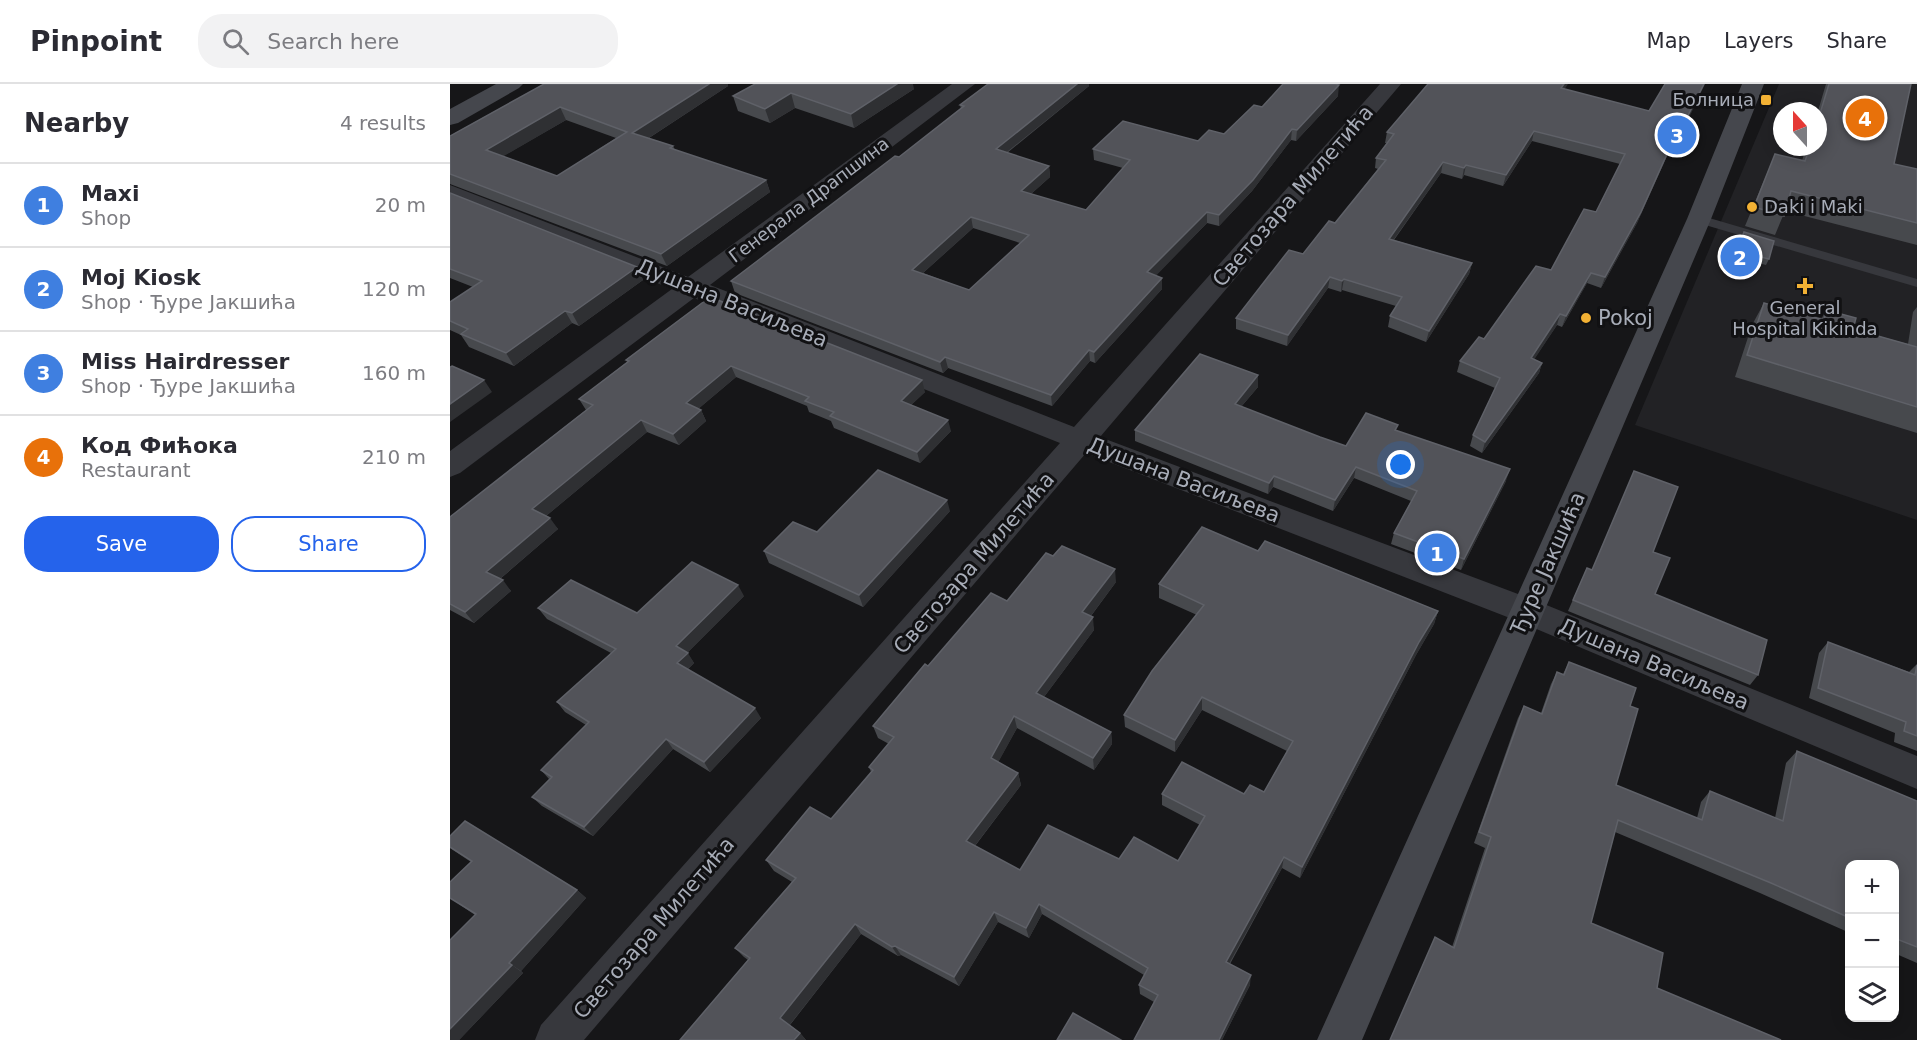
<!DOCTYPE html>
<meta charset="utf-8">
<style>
:root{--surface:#fff;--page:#f2f2f3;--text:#2b2b33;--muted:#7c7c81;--line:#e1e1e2;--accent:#2563eb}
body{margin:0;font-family:"DejaVu Sans",sans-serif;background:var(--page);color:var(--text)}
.controls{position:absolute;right:18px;bottom:18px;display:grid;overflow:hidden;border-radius:12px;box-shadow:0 3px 15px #0003}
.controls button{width:54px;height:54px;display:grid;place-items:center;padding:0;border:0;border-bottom:2px solid var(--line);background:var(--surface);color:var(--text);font:30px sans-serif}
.compass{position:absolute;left:1323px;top:18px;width:54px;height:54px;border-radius:50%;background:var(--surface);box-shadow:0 3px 15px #0003;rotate:339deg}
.you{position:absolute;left:951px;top:381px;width:21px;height:21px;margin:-15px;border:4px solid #fff;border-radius:50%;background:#1a73e8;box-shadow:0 0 0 9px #1a73e833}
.badge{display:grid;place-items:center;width:39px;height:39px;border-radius:50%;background:var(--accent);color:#fff;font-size:20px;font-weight:700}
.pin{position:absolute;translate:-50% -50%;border:3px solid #fff;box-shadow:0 2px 6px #0006}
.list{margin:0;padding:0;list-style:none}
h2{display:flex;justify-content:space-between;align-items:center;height:78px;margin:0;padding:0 24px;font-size:26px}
h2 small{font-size:20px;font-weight:400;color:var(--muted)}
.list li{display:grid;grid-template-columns:39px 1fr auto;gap:18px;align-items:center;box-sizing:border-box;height:84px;padding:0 24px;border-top:2px solid var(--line)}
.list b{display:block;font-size:22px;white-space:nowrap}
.list p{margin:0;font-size:20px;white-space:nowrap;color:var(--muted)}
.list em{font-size:20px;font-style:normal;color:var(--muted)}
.actions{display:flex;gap:12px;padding:18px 24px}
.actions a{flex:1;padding:14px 0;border:2px solid var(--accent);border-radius:24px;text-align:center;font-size:21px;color:var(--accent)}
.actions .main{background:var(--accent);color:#fff}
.icon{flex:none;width:33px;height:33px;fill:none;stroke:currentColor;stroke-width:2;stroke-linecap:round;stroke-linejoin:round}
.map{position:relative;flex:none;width:1467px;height:956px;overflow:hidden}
header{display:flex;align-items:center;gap:36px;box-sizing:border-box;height:84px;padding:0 30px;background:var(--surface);border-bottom:2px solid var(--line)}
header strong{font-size:28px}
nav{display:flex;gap:33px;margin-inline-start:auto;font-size:21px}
.search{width:420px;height:54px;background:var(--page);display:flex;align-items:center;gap:15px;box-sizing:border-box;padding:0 21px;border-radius:24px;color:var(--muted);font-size:22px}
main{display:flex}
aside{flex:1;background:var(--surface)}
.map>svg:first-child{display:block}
</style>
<header>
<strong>Pinpoint</strong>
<div class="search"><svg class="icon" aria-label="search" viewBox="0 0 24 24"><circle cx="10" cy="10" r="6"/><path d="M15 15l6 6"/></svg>Search here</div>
<nav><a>Map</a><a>Layers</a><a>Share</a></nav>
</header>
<main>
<aside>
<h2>Nearby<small>4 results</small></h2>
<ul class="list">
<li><span class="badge" style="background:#3f7fe0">1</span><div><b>Maxi</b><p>Shop</p></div><em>20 m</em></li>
<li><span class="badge" style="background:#3f7fe0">2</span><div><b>Moj Kiosk</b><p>Shop · Ђуре Јакшића</p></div><em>120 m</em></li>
<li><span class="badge" style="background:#3f7fe0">3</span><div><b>Miss Hairdresser</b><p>Shop · Ђуре Јакшића</p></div><em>160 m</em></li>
<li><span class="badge" style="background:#e8710a">4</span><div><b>Код Фићока</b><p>Restaurant</p></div><em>210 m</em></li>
</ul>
<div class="actions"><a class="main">Save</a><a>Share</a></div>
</aside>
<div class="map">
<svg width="1467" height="956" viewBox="0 0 1467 956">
<rect width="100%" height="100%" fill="#161618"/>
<path fill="#222225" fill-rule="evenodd" d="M1329,0H1467V436L1185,341ZM1332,27H1368V63H1332Z"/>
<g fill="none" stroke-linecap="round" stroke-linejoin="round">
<path fill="#37383d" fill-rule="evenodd" d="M1249,131L1467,195V203L1245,138L1243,135Z"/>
<path fill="#37383d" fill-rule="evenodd" d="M502,0H525L260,201L624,343L930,0H951L650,353L1089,518L1467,672V705L1065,536L636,369L134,956H85L91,941L610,359L244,214L10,389L0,393V367L222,205L0,116V101L238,193Z"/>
<g fill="#45474d" fill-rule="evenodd">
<path d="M46,0H73L69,4L8,39L0,41V25Z"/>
<path d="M1292,0H1314L1261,135L912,956H867L1237,135Z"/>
</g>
</g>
<g fill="#47494d" fill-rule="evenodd">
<path d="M94,0H278V2L199,54L223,62L225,66L316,96L320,108L217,182L0,100V52ZM116,36L166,54L107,92L53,72Z"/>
<path d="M305,0L464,5L404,44L345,24L320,39L288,27L283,12Z"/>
<path d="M538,0H639V2L557,69L599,82L600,93L581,110L636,126L673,84L644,76L643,65L748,57L774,50L812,23L888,12L846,57L841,56L802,107L769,142L757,139L706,191L712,205L645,279L640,277L602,322L498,284L493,289L285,209L281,197L449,73L511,25L510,21ZM523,144L570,159L519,206L473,189Z"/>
<path d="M1376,0H1461L1444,80L1467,85V161L1335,127L1325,151L1295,142L1325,70L1352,77L1356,63H1368V27Z"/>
<path d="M1115,5L1237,38L1224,61H1222L1187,139L1151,204L1137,199L1112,243L1107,241L1084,275L1092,279L1089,289L1032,369L1020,362L1023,351L1045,304L1007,288L1010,277L1034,255L1101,186L1146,128L1170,80L1082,57L1053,102L1014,91L1012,95L991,89L944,156L1022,179L1019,190L976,258L938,243L940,232L946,222L892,206L891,208L878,204L837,262L786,245V234L885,139L928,85L925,84L926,74L937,59H935L937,48Z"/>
<path d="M0,109L187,183L193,196L129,242L122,239L64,282L19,263L11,251L0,246V218L23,203L0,194Z"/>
<path d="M1294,148L1319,175L1316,181L1284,173Z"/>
<path d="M260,213L475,308L461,321L501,347L470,379L384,344L381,337L359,328L357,322L286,293L248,325L251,326L256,337L229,361L197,348L96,432L108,445L50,495L61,507L24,539L0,526V433L136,326L129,315L177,278L176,276Z"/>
<path d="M1314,219L1371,236L1376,226L1403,245L1458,260L1463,228L1467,223V349L1285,293L1302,241Z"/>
<path d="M808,291V303L791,323L870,353L896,362L946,346L1056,397L1011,486L941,460L944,449L961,417L904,394L883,427L823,403L818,410L685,357V346Z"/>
<path d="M500,427L413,523L319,479L314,467L367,448Z"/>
<path d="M808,467L988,527L984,540L966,571L850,794L832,784L780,880L800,901L772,956H684L704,918L690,910L689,901L694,891L592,830L579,854L548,838L509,902L451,871L448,872L411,850L340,941L350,949L356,956H230L298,876L294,873L285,864L342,798L324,787L316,776L381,735L421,688L419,683L439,660L428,654L423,642L478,582L557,517L666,498L641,532L644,546L594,613L661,648L662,660L644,686L567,644L548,678L568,689L571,701L525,762L570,786L669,775L728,777L750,741L712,721V710H794L814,708L837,667L752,626L725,668L675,643L674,631L747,531L709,514V500Z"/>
<path d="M1203,468L1205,510L1308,591L1300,601L1118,527L1132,495Z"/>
<path d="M294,512L237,569L244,579L238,585L311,634L260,688L223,665L143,752L92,722L82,713L99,695L91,686L136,641L115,628L107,618L161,569L97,535L88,524L187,529Z"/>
<path d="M1378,558L1459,588L1467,580V667L1444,658L1445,649L1359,614L1369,569Z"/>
<path d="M1119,578L1180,622L1166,701L1247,734L1251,718L1260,707L1325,734L1336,679L1347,667L1467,717V879L1444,869V780H1400V849L1310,809L1165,748L1141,839L1207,904L1331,956H940L985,853L1002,863L1035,764L1024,759L1068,634L1074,622L1091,629L1101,600L1107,588L1113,590Z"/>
<path d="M0,752L127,806L136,814L71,887L73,889L9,956L25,831L0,814V798L21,778L0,764Z"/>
</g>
<g fill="#2f3033">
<path d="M259,0H278V2L188,61L182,49Z"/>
<path d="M447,0H463L464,5L404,44L401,30Z"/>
<path d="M627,0H639V2L547,76L546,65Z"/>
<path d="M1114,0H1118L1108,15L1111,4Z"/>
<path d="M1254,0H1255L1237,38L1224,61L1228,51Z"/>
<path d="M889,1L888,12L846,57L847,46Z"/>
<path d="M341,9L345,24L320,39L315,25Z"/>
<path d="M110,23L116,36L42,79L36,66Z"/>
<path d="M842,45L841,56L802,107L769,142V131Z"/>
<path d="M1084,47L1082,57L1053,102L1056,91Z"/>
<path d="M1226,50L1187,139L1151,204L1155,193Z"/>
<path d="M993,78L991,89L937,165L939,155Z"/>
<path d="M1016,81L1014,91L1012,95L1014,84Z"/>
<path d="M599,82L600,93L572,118L571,107Z"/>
<path d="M316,96L320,108L217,182L211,170Z"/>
<path d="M757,128V139L698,200L697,188Z"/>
<path d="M521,133L523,144L464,197L462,186Z"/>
<path d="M1022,179L1019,190L976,258L979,247Z"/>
<path d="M187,183L193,196L129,242L122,229Z"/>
<path d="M1141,189L1137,199L1112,243L1116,232Z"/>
<path d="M880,193L878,204L837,262L838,251Z"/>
<path d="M712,194V205L645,279L644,268Z"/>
<path d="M894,195L892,206L891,208L892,197Z"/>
<path d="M115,227L122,239L64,282L56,269Z"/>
<path d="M1110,230L1107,241L1078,285L1081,274Z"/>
<path d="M639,266L640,277L602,322L601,311Z"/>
<path d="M495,273L498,284L493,289L490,278Z"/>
<path d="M1092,279L1089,289L1032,369L1035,358Z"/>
<path d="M281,282L286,293L241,331L236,319Z"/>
<path d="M808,291V303L784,331L785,320Z"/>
<path d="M34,296L42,308L0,338V320Z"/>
<path d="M472,296L475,308L454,328L451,317Z"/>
<path d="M251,326L256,337L229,361L223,350Z"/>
<path d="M191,336L197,348L90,437L82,425Z"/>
<path d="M498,336L501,347L470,379L467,368Z"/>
<path d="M906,383L904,394L883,427L885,416Z"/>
<path d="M1060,385L1056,397L1011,486L1014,475Z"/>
<path d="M824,392L823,403L818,410L819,399Z"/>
<path d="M497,416L500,427L413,523L409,511Z"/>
<path d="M100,434L108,445L45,499L36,488Z"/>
<path d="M665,485L666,498L634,541L632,528Z"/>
<path d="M53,496L61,507L24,539L15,528Z"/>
<path d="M288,501L294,512L233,573L226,562Z"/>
<path d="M988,527L984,540L966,571L850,794L852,783L969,558Z"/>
<path d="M643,533L644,546L588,621L586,609Z"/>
<path d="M238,569L244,579L233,589L227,579Z"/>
<path d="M752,613V626L725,668V656Z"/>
<path d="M305,624L311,634L260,688L254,678Z"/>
<path d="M564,632L567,644L544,686L541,674Z"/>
<path d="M661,648L662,660L644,686L643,674Z"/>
<path d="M216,655L223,665L143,752L134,743Z"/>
<path d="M568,689L571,701L520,768L516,757Z"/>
<path d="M834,773L832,784L775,887L776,878Z"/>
<path d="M127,806L136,814L71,887L59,879Z"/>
<path d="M589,820L592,830L579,854L576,844Z"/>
<path d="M544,828L548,838L509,902L504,893Z"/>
<path d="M405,840L411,850L338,943L330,934Z"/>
<path d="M445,862L451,871L448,872L442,863Z"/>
<path d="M62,881L73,889L9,956H0V945Z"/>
<path d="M801,891L800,901L772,956H769Z"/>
<path d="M350,949L356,956H344Z"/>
</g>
<g fill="#525359" stroke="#5f6168" stroke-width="1.5" fill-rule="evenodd">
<path d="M94,0H259L182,49L223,62L220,64L316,96L211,170L0,90V52ZM110,23L177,48L107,92L36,66Z"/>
<path d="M305,0H447L401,30L341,9L315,25L283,12Z"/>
<path d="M538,0H627L546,65L599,82L571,107L636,126L680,76L643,65L673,37L748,57L759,46L774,50L804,21L812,23L833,0H885L889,1L847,46L842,45L803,96L769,131L757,128L697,188L712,194L644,268L639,266L601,311L495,273L490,278L281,197L445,72L449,73L514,22L510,21ZM521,133L579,151L519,206L462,186Z"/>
<path d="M978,0H1114L1111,4L1199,27L1215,0H1254L1228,51L1226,50L1191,128L1155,193L1141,189L1116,232L1110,230L1081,274L1092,279L1035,358L1023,351L1050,294L1010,277L1029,253L1034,255L1086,182L1101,186L1134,125L1146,128L1175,70L1084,47L1056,91L1016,81L1014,84L993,78L939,155L1022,179L979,247L940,232L952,213L894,195L892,197L880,193L838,251L786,234L839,166L853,170L879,137L885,139L936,76L926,74L944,50L937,48Z"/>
<path d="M1379,0H1461L1444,80L1467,85V139L1341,107L1334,132L1304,123L1325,70L1355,77L1360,63H1368V36Z"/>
<path d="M0,109L187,183L122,229L115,227L56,269L11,250L18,245L0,237V218L32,197L0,185Z"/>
<path d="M1294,148L1324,157L1319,175L1287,167Z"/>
<path d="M260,213L472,296L451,317L498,336L467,368L380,332L384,328L355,317L359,313L281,282L236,319L251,326L223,350L191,336L82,425L100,434L36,488L53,496L15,528L0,520V433L143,321L129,315L179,277L176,276Z"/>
<path d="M1314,219L1374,236L1376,226L1406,234L1403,245L1467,263V323L1297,271Z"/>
<path d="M750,270L808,291L785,320L870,353L896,362L916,329L948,341L945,346L1060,385L1014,475L944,449L967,407L906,383L885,416L824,392L819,399L685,346Z"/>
<path d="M2,282L34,296L0,320V283Z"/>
<path d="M428,386L497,416L409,511L314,467L343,438L367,448Z"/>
<path d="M1184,387L1228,403L1203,468L1220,474L1205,510L1317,556L1308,591L1123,516L1137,484L1142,486Z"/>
<path d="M752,443L808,467L815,457L988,527L969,558L852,783L834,773L776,878L801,891L769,956H684L708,911L689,901L698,884L589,820L576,844L544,828L504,893L445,862L442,863L405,840L330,934L350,949L344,956H230L300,874L285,864L346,794L316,776L360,723L381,735L423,686L419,683L444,653L423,642L475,580L478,582L541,509L557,517L596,469L603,472L612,462L665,485L632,528L643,533L586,609L661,648L643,674L564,632L541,674L568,689L516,757L570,786L598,741L669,775L684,753L728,777L755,732L712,710L732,678L794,710L800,701L814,708L843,657L752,613L725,656L674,631L702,587L754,521L709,500Z"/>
<path d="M242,478L288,501L226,562L238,569L227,579L305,624L254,678L216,655L134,743L82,713L102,693L91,686L139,638L107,618L166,565L88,524L121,496L187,529Z"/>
<path d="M1378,558L1465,591L1467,581V652L1454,647L1456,638L1368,604Z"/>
<path d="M1119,578L1186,604L1180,622L1188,625L1166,701L1252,736L1260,707L1333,737L1347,667L1467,717V863L1444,854V780H1400V834L1321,799L1168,736L1141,839L1213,869L1207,904L1331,956H940L985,853L1004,864L1041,753L1029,748L1074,622L1092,630L1107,588L1114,591Z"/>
<path d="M15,737L127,806L59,879L62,881L0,945V856L26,830L0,814V798L22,777L0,763V752Z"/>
<path d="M623,929L671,956H607Z"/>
</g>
<g fill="#f2b134" stroke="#111113" stroke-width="2">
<rect x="1310" y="10" width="12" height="12" rx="3"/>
<circle cx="1302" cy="123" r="6"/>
<path d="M1352 193h6v6h6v6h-6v6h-6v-6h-6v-6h6z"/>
<circle cx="1136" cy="234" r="6"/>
</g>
<g text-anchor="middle" stroke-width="6" stroke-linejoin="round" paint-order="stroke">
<g font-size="18" fill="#a8adb8" stroke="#111113" text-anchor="end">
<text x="1304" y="22">Болница</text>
<text x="1314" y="129" text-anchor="start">Daki i Maki</text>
<text x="1355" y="230" text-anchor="middle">General<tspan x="1355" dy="21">Hospital Kikinda</tspan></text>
</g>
<g font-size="18" fill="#a8adb8" stroke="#111113">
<text transform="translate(359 116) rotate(-37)" y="6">Генерала Драпшина</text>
</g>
<g font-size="21" fill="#a8adb8" stroke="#111113">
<text transform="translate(843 112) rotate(-49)" y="7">Светозара Милетића</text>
<text transform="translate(282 219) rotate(22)" y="7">Душана Васиљева</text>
<text transform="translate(734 396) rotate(21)" y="7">Душана Васиљева</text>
<text transform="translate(524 479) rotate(-49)" y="7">Светозара Милетића</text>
<text transform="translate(1098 479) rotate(-66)" y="7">Ђуре Јакшића</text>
<text transform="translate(1204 580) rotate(23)" y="7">Душана Васиљева</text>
<text transform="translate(204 844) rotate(-49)" y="7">Светозара Милетића</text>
</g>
<g font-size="21" fill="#a8adb8" stroke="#111113" text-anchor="start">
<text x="1148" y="241">Pokoj</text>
</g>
</g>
</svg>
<div class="controls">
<button>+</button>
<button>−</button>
<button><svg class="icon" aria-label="layers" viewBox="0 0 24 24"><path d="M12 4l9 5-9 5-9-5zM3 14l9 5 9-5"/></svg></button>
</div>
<svg class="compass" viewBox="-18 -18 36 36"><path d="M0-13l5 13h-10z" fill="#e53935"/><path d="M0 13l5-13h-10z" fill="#7c7c81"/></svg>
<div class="you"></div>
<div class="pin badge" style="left:987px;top:469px;background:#3f7fe0">1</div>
<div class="pin badge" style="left:1290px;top:173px;background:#3f7fe0">2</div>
<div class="pin badge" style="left:1227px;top:51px;background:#3f7fe0">3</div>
<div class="pin badge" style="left:1415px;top:34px;background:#e8710a">4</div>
</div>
</main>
